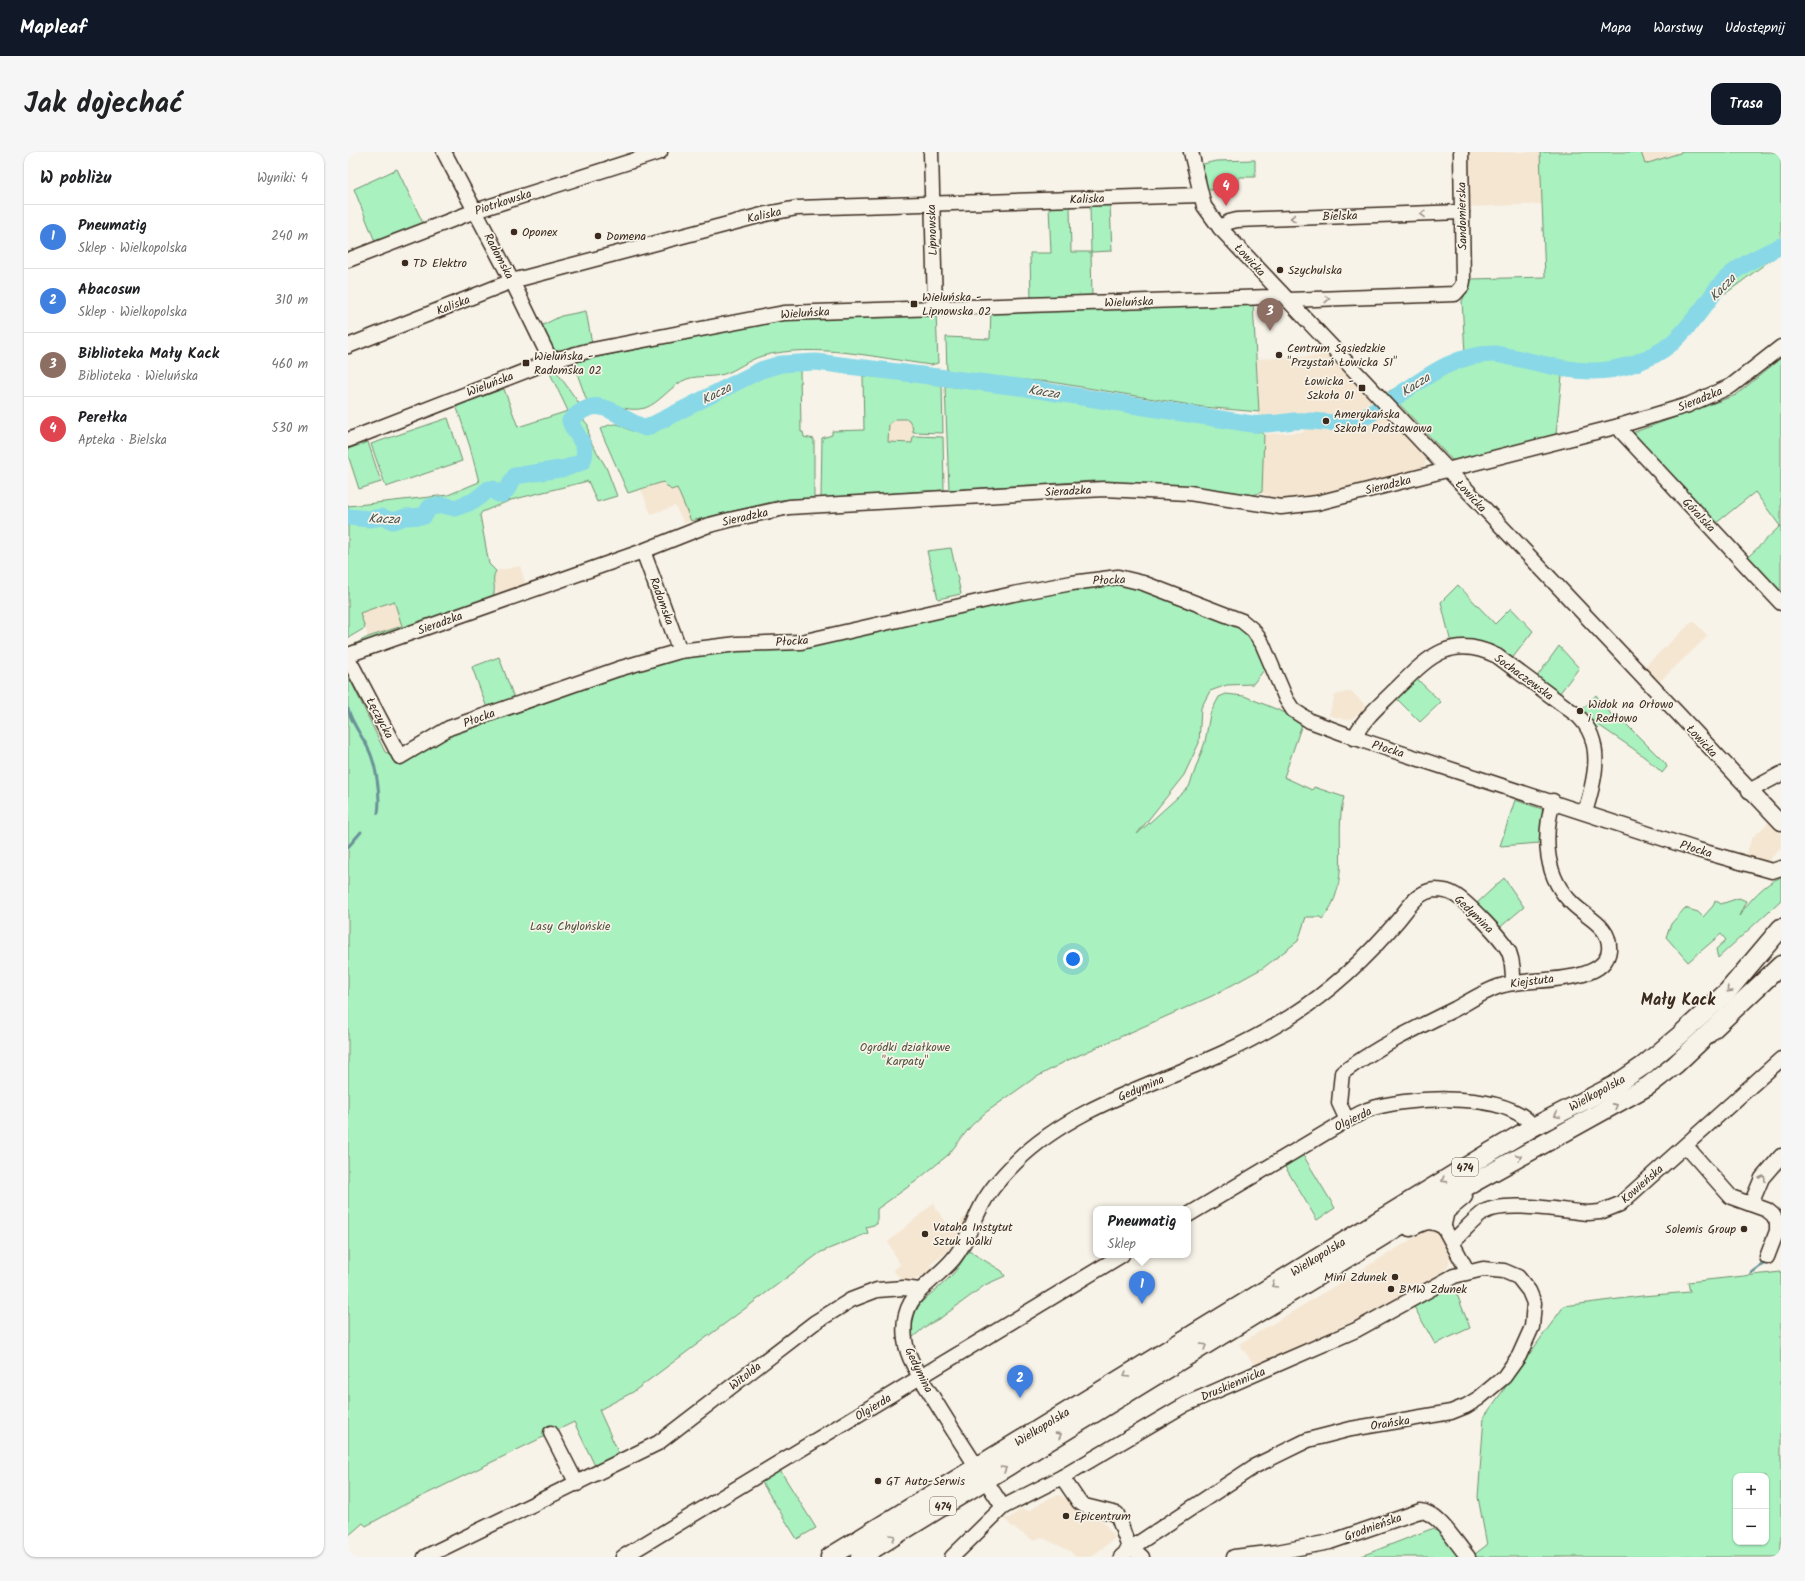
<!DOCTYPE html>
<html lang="pl">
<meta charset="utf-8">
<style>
:root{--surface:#fff;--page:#f6f6f6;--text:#202124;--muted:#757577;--line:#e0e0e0;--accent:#111827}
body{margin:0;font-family:Kalam,sans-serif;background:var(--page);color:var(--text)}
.controls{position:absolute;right:12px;bottom:12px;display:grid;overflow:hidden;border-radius:8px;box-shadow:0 1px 3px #0004}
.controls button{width:36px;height:36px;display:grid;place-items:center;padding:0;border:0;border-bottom:1px solid var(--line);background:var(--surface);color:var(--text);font:20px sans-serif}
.you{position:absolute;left:725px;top:807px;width:14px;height:14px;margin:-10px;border:3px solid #fff;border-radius:50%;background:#1a73e8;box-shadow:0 0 0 6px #1a73e833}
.badge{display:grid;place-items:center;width:26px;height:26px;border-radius:50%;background:var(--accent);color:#fff;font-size:13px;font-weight:700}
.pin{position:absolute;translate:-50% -33px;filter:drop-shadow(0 1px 2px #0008)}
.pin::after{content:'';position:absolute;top:21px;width:14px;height:12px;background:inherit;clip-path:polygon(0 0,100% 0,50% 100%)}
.popup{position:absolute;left:745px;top:1054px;width:98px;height:52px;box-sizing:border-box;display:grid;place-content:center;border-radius:8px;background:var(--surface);filter:drop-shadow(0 1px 3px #0005);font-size:13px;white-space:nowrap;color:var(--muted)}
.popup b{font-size:15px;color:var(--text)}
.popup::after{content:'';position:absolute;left:50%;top:100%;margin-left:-8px;border:8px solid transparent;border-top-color:var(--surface)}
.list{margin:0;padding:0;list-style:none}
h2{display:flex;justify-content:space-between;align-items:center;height:52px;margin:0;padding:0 16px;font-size:17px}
h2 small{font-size:13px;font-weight:400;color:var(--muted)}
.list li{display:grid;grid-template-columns:26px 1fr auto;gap:12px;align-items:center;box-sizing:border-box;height:64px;padding:0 16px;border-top:1px solid var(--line)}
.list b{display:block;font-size:15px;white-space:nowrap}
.list p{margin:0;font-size:13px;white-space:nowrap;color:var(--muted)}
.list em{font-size:13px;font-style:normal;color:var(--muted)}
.map{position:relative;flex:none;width:1433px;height:1405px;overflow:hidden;border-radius:12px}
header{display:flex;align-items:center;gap:24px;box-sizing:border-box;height:56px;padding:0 20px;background:var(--accent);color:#fff}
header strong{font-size:19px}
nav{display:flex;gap:22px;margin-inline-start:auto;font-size:14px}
.intro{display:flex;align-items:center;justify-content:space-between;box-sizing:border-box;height:96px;padding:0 24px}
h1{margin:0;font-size:28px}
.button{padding:10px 18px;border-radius:12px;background:var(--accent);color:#fff;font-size:14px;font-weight:700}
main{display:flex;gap:24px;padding:0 24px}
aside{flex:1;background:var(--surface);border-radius:12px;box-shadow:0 1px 3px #0004}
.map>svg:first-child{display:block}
</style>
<header>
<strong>Mapleaf</strong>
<nav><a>Mapa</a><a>Warstwy</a><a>Udostępnij</a></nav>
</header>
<div class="intro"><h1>Jak dojechać</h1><a class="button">Trasa</a></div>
<main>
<aside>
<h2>W pobliżu<small>Wyniki: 4</small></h2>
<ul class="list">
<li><span class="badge" style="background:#3f7fe0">1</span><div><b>Pneumatig</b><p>Sklep · Wielkopolska</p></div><em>240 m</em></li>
<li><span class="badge" style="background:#3f7fe0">2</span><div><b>Abacosun</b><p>Sklep · Wielkopolska</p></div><em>310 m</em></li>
<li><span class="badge" style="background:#8d6e63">3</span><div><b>Biblioteka Mały Kack</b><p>Biblioteka · Wieluńska</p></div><em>460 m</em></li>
<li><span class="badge" style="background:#e0444e">4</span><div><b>Perełka</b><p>Apteka · Bielska</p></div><em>530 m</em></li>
</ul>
</aside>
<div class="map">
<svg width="1433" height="1405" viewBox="0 0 1433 1405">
<rect width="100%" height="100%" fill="#f7f3e8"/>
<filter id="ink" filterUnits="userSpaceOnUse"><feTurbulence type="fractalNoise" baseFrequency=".025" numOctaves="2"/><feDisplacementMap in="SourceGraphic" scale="8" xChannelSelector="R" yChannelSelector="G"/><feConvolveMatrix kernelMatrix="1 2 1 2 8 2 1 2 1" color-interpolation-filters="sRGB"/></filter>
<g filter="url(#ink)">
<g fill="#f5e6d2">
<path d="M1120,0H1192L1195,52L1122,55Z"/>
<path d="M1293,0H1335L1297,12Z"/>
<path d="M978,199L1079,308L1075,318L962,347H923L914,340L916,282L956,280V277L912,278L909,207L970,204Z"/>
<path d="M548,267H560L564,273L565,291L540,290L541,272Z"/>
<path d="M315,330L329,336L343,369L336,371L327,354L303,362L293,337Z"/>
<path d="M172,414L178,433L153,442L148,439L145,425L148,419Z"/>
<path d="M46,449L54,474L20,485L12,461Z"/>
<path d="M1345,469L1360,484L1309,532L1295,516Z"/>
<path d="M1003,539L1019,555L1005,566L998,568L981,563L987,543Z"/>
<path d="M1422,669L1433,681V696L1419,710L1398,703L1404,686Z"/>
<path d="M587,1050V1059L589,1058L605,1079L616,1065L622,1069L599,1100L582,1113L585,1117L579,1122L566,1128H553L545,1118L552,1113L540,1090Z"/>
<path d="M1079,1078L1092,1081L1103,1101L1100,1115L1092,1122L1014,1165L907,1214L891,1192Z"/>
<path d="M712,1343L722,1349L729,1360H735L756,1370L767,1386L743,1405H727L722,1399L693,1385L686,1389L663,1374L656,1366H661L674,1357L681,1359L703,1345Z"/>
</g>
<g fill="#a9f1bf" stroke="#728e6e" fill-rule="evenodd">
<path d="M1192,0H1293L1297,12L1335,0H1433V90L1427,94L1433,97V101C1414,113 1397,128 1378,141L1374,140L1330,194L1316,206L1263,224H1214L1208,282L1112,309L1104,308L1040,240L1103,205L1117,202L1114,149L1124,127L1197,125Z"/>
<path d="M907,8V25H891V37L857,38L851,13L868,9Z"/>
<path d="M49,17L76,73L28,92L6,37Z"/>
<path d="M742,53H762L764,99L743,100L744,146L683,148L682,101H703L701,55L722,54L723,100H743Z"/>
<path d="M905,151L911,260L855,255L703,230L599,222L598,185L642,187L643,158Z"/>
<path d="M238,159L244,192L207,199L193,174L213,164Z"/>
<path d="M588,160L590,211L583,213C529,206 468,190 414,204C400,208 389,218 376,222C364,226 351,223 339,227C324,232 312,251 297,256C276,262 258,246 240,252L225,210L445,166Z"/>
<path d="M1433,206V443L1399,406L1432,374L1407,340L1367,372L1284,281L1388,243Z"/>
<path d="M452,216L453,280H455L456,285L466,287V346L432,348L343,369L329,336L323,338L315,330L280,341L252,277C274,266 270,276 288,280C293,281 300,279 304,279L311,272L343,256L421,221Z"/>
<path d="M200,217L208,219L233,254L224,258L230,268L235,267L240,273L241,287L258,315L269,344L249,350L240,329L163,348L134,360L132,363L141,412L148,419C142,428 150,435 144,447L1,495L20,485L54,474L46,449L12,461L17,476L0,486V354L100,343L131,330L122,295L108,253L156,237L170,275L220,259Z"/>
<path d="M515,224L576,229V231L594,233L595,281L565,280L564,273L560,267H548L541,272L540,290L564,291L565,284L595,285L596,338L473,346L474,286L484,283V279L516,278Z"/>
<path d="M622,232L633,233L638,237H653L700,242L836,268L911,280L916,282L914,340L905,343L842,334L745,329L601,338L597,234L618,236Z"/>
<path d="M100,266L114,309L38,335L23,292Z"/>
<path d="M20,290L33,330L11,337L0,303V297Z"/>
<path d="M603,396L613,442L590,447L579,399Z"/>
<path d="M770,428L787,432L901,480L920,513L905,532L879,533L862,539L853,556L851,591L836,623L789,682L841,635L857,590L862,562L871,545L878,542L896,544L940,562L954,572L936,625L964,638L966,635L996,645C985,684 1005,733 974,767L972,765H958L950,789L915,816L864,844L718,909L685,927L637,961L623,974L600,1003L567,1030L529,1057V1072L518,1075L520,1081L473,1100L285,1240L251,1258L272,1304L248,1316L226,1270L54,1354L18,1374L15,1371L0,1384V523L37,600L52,605L100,581L332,505L596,462Z"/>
<path d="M1110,433L1147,472L1163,456L1185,479L1163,508C1141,493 1130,485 1103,491L1093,450Z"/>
<path d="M1211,494L1231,516L1211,542L1188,526Z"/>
<path d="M151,505L166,546L139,556L124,515Z"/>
<path d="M1068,526L1093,550L1072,570L1048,546Z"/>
<path d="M1248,543L1266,566L1270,564L1317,611L1319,615L1314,621C1296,602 1273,589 1252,574L1247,579L1234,558Z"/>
<path d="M1167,648L1197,658L1192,691L1152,694Z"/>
<path d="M1433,725V748L1370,806L1368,797L1378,788L1373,782L1340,810L1318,785L1323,772L1337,756L1350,760L1355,765L1365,754L1367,748L1373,752L1391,746L1398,749L1391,764C1401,749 1416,732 1433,725Z"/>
<path d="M1156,726L1176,755L1150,777L1128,752Z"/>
<path d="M955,1003L987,1056L969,1068L936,1013Z"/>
<path d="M621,1099L654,1119L657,1124L637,1133L594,1165L578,1174L564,1186C563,1147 580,1148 603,1124C610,1117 615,1107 621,1099Z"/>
<path d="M1433,1120V1405H1123L1139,1393L1130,1345L1136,1265L1216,1154L1294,1144L1342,1140L1340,1130ZM1388,1324H1418V1390H1388Z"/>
<path d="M1105,1132L1122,1176L1087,1192L1065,1153Z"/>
<path d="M432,1318L468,1376L449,1387L413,1329Z"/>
<path d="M1083,1377L1092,1380L1113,1405H1011Z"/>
</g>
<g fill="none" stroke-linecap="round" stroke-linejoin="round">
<g stroke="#6a9297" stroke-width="3">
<path d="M0,557C4,572 13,582 20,596C28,612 33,643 30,661"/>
<path d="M0,695L13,680"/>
<path d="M1403,1121L1419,1109"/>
</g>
<path stroke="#89d8e7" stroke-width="17" d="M0,365L22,367L34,365L45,369L57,365L76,364L82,355L95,353L107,356L126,349L141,337H145L150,342H155L160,336L167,324L218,316L234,310C243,294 227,284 222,269C253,237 267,267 298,276L413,218L433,212L468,210L671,235L904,272C919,273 931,271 946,269C968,267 992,275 1012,267C1021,264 1028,258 1036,253C1071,231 1103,201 1147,202C1179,207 1212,219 1245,219C1271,219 1304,208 1324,191C1336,181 1348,165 1358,152C1363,146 1366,139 1372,133C1388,114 1412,104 1433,94"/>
<defs>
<g id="minor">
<path d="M96,0L164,129L203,209"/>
<path d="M583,0L587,156"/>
<path d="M843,0L856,54L872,76L1433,671"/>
<path d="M872,76L881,70L889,68L1114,60"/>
<path d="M0,108L127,59L312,0"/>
<path d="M940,148L1107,142L1114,134L1115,129L1113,0"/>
<path d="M0,194L164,129L418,62L449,56L852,43"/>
<path d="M1271,274L1274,280L1433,451"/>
<path d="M0,288L203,209L239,199L436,161L922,145L933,141"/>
<path d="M295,399L332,499"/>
<path d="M0,503L295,399L358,374L381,368L441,355L756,337L841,341L933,355L969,351L1271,274L1340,253L1383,234L1433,195"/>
<path d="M0,506L52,605L101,576L270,517L332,499L389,492L453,490L665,442L724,431L770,425L795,431L894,469L905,478L914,491L938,547L945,558L962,569L1016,589L1350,698L1424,719L1433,716"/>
<path d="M1006,586C1015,567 1031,554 1046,539C1078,508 1101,480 1149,504L1230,564C1257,590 1247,628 1237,660"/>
<path d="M1401,639L1433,622"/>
<path d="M999,968L991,951L994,921C1029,895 1068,876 1107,857C1122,849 1139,837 1156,833C1182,825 1257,834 1261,798C1263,775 1241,767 1226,753C1196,726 1195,685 1205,649"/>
<path d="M1338,994L1383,1045L1419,1058L1425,1063L1429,1070V1079L1419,1105"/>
<path d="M1403,1052L1414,1026L1433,1004"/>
<path d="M840,1063L999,968C1006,965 1012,961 1019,958C1056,945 1144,940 1177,966C1180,968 1182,972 1185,975"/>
<path d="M1094,1072L1120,1120"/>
<path d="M1105,1089C1115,1080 1125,1068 1136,1060C1157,1048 1215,1059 1240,1061L1252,1060L1272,1052L1433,907"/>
<path d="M203,1281L229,1332"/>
<path d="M714,1325L731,1350L737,1354L769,1362L780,1393L794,1405"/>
<path d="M655,1355C632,1320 609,1285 587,1249C576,1230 560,1210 557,1188C551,1142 582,1135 606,1106C619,1090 625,1069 635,1051C643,1036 656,1022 668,1010C725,954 806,933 877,900C899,890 921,878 942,865C983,839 1020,804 1051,767C1061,755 1070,739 1087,738C1094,738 1101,739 1107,743C1119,750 1155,787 1161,800C1165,810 1165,820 1165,831"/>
<path d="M77,1405L310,1291L466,1171L503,1148L529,1138L556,1136L571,1138"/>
<path d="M275,1405L774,1103"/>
<path d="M604,1405L655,1355L714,1325L838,1252L1008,1178L1106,1124L1135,1117L1156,1119L1170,1125L1181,1139L1186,1151L1184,1175L1171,1204L1156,1225L1131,1246L1118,1254L1103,1260L1003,1277L960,1288L907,1314L783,1396L773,1405"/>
<path d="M886,1405L929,1400L982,1390L1072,1359C1090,1360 1108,1391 1120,1405"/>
</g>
<g id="major">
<path d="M1062,1075C1076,1069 1080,1065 1094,1072L1097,1059L1115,1044"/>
<path d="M482,1405L1139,1002L1185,975L1267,933L1295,914L1331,884L1379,840L1433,776"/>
<path d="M512,1405L1087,1052L1300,934L1327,913L1433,813"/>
</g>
</defs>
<use href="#minor" stroke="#3b2a1e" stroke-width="17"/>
<use href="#major" stroke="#3b2a1e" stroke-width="21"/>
<use href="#minor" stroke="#f7f3e8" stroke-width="14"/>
<use href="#major" stroke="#f7f3e8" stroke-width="18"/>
</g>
<defs><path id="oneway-chevron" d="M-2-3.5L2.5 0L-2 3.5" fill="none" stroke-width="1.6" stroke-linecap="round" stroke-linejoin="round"/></defs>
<g stroke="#998e83">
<use href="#oneway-chevron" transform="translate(1075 62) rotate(178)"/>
<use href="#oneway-chevron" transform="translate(945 66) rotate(178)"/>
<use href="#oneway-chevron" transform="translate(979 147) rotate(-2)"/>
<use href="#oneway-chevron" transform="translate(1381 838) rotate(133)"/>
<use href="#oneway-chevron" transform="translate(1267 954) rotate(-29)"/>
<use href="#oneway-chevron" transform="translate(1209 963) rotate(153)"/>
<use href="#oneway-chevron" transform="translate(1171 1005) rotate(-29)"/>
<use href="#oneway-chevron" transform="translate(1415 1026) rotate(-61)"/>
<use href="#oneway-chevron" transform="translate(1096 1028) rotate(148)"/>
<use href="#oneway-chevron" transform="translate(926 1133) rotate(149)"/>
<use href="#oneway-chevron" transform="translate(856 1194) rotate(-31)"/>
<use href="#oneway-chevron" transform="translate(778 1223) rotate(149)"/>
<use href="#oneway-chevron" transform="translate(711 1283) rotate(-32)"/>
<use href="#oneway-chevron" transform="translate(656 1317) rotate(-31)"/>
<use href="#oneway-chevron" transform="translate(545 1385) rotate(-31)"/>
</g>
</g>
<g fill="#3b2a1e" stroke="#f7f3e8" stroke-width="1.5">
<circle cx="166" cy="80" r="4"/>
<circle cx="250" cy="84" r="4"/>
<circle cx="57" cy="111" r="4"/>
<circle cx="932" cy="118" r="4"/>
<rect x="562" y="148" width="8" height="8" rx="2"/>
<circle cx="931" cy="203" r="4"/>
<rect x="174" y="207" width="8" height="8" rx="2"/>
<rect x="1010" y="232" width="8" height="8" rx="2"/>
<circle cx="978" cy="269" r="4"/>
<circle cx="1232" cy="559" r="4"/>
<circle cx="1396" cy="1077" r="4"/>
<circle cx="577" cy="1082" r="4"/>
<circle cx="1047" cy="1125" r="4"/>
<circle cx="1043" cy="1137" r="4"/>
<circle cx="530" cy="1329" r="4"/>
<circle cx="718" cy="1364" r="4"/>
</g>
<g text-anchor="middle" stroke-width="3.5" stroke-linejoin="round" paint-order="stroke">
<g fill="#f7f3e8" stroke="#73665b" stroke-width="1">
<rect x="1104" y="1006" width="26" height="18" rx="3"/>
<rect x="582" y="1345" width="26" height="18" rx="3"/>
</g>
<g font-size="11" font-weight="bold" fill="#3b2a1e">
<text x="1117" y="1019">474</text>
<text x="595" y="1358">474</text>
</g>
<g font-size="12" fill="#3b2a1e" stroke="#f7f3e8">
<text transform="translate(739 47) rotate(-2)" y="4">Kaliska</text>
<text transform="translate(155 50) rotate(-18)" y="4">Piotrkowska</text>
<text transform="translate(416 63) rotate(-13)" y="4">Kaliska</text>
<text transform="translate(992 64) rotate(-2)" y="4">Bielska</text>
<text transform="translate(1114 64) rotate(-91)" y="4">Sandomierska</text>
<text transform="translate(584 78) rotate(-92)" y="4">Lipnowska</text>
<text transform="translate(151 104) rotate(62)" y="4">Radomska</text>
<text transform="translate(902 108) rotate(47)" y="4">Łowicka</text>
<text transform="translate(781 150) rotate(-2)" y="4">Wieluńska</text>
<text transform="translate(105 153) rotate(-21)" y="4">Kaliska</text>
<text transform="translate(457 161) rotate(-4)" y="4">Wieluńska</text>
<text transform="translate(142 232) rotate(-21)" y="4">Wieluńska</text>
<text transform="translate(1352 247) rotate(-22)" y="4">Sieradzka</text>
<text transform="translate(1040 333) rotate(-14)" y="4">Sieradzka</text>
<text transform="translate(720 339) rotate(-3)" y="4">Sieradzka</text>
<text transform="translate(1123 344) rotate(47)" y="4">Łowicka</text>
<text transform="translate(1351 363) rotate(47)" y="4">Góralska</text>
<text transform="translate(397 365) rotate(-13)" y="4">Sieradzka</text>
<text transform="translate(761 428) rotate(-2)" y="4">Płocka</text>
<text transform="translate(314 449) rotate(70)" y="4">Radomska</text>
<text transform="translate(92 471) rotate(-20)" y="4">Sieradzka</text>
<text transform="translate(444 489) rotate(-4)" y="4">Płocka</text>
<text transform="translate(1176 525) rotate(36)" y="4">Sochaczewska</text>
<text transform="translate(32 566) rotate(62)" y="4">Łęczycka</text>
<text transform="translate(131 566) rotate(-20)" y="4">Płocka</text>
<text transform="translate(1354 589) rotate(47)" y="4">Łowicka</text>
<text transform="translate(1040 597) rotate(17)" y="4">Płocka</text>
<text transform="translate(1348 697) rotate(17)" y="4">Płocka</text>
<text transform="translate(1126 762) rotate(44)" y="4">Gedymina</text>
<text transform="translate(1184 829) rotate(-7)" y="4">Kiejstuta</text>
<text transform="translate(793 936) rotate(-23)" y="4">Gedymina</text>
<text transform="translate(1249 941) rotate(-29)" y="4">Wielkopolska</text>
<text transform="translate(1005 967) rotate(-26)" y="4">Olgierda</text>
<text transform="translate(1294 1032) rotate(-41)" y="4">Kowieńska</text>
<text transform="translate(970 1105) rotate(-32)" y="4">Wielkopolska</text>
<text transform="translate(571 1218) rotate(64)" y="4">Gedymina</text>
<text transform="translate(397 1224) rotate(-38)" y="4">Witolda</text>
<text transform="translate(885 1232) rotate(-23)" y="4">Druskiennicka</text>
<text transform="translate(525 1255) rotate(-31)" y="4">Olgierda</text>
<text transform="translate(1042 1271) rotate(-9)" y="4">Orańska</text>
<text transform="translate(694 1275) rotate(-32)" y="4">Wielkopolska</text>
<text transform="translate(1025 1375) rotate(-20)" y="4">Grodnieńska</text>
</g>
<g font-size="12" fill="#3b2a1e" stroke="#f7f3e8" text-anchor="start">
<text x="174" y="84">Oponex</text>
<text x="258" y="88">Domena</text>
<text x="65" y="115">TD Elektro</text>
<text x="940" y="122">Szychulska</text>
<text x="574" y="149">Wieluńska -<tspan x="574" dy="14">Lipnowska 02</tspan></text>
<text x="939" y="200">Centrum Sąsiedzkie<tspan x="939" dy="14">"Przystań Łowicka 51"</tspan></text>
<text x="186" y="208">Wieluńska -<tspan x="186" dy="14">Radomska 02</tspan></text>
<text x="1006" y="233" text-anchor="end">Łowicka -<tspan x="1006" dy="14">Szkoła 01</tspan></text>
<text x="986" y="266">Amerykańska<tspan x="986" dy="14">Szkoła Podstawowa</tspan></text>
<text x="1240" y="556">Widok na Orłowo<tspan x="1240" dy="14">i Redłowo</tspan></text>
<text x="585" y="1079">Vataha Instytut<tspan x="585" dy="14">Sztuk Walki</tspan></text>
<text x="1388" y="1081" text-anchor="end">Solemis Group</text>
<text x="1039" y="1129" text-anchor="end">Mini Zdunek</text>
<text x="1051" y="1141">BMW Zdunek</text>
<text x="538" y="1333">GT Auto-Serwis</text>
<text x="726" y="1368">Epicentrum</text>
</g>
<g font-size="12" fill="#51523e" stroke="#f7f3e8">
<text x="222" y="778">Lasy Chylońskie</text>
<text x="557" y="899">Ogródki działkowe<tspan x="557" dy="14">"Karpaty"</tspan></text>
</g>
<g font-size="13" font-style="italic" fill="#4e5650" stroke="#f7f3e8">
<text transform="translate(1374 135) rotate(-46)" y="5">Kacza</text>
<text transform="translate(1067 232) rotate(-33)" y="5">Kacza</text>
<text transform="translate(696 239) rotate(9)" y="5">Kacza</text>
<text transform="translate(368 241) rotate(-27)" y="5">Kacza</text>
<text transform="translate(36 366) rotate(2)" y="5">Kacza</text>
</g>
<g font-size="16" font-weight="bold" fill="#3b2a1e" stroke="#f7f3e8">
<text x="1330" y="853">Mały Kack</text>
</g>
</g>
</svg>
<div class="controls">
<button>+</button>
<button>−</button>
</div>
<div class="you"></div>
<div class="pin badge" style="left:794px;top:1152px;background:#3f7fe0">1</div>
<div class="popup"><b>Pneumatig</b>Sklep</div>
<div class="pin badge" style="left:672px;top:1246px;background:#3f7fe0">2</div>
<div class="pin badge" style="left:922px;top:179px;background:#8d6e63">3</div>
<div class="pin badge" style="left:878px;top:54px;background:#e0444e">4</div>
</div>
</main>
